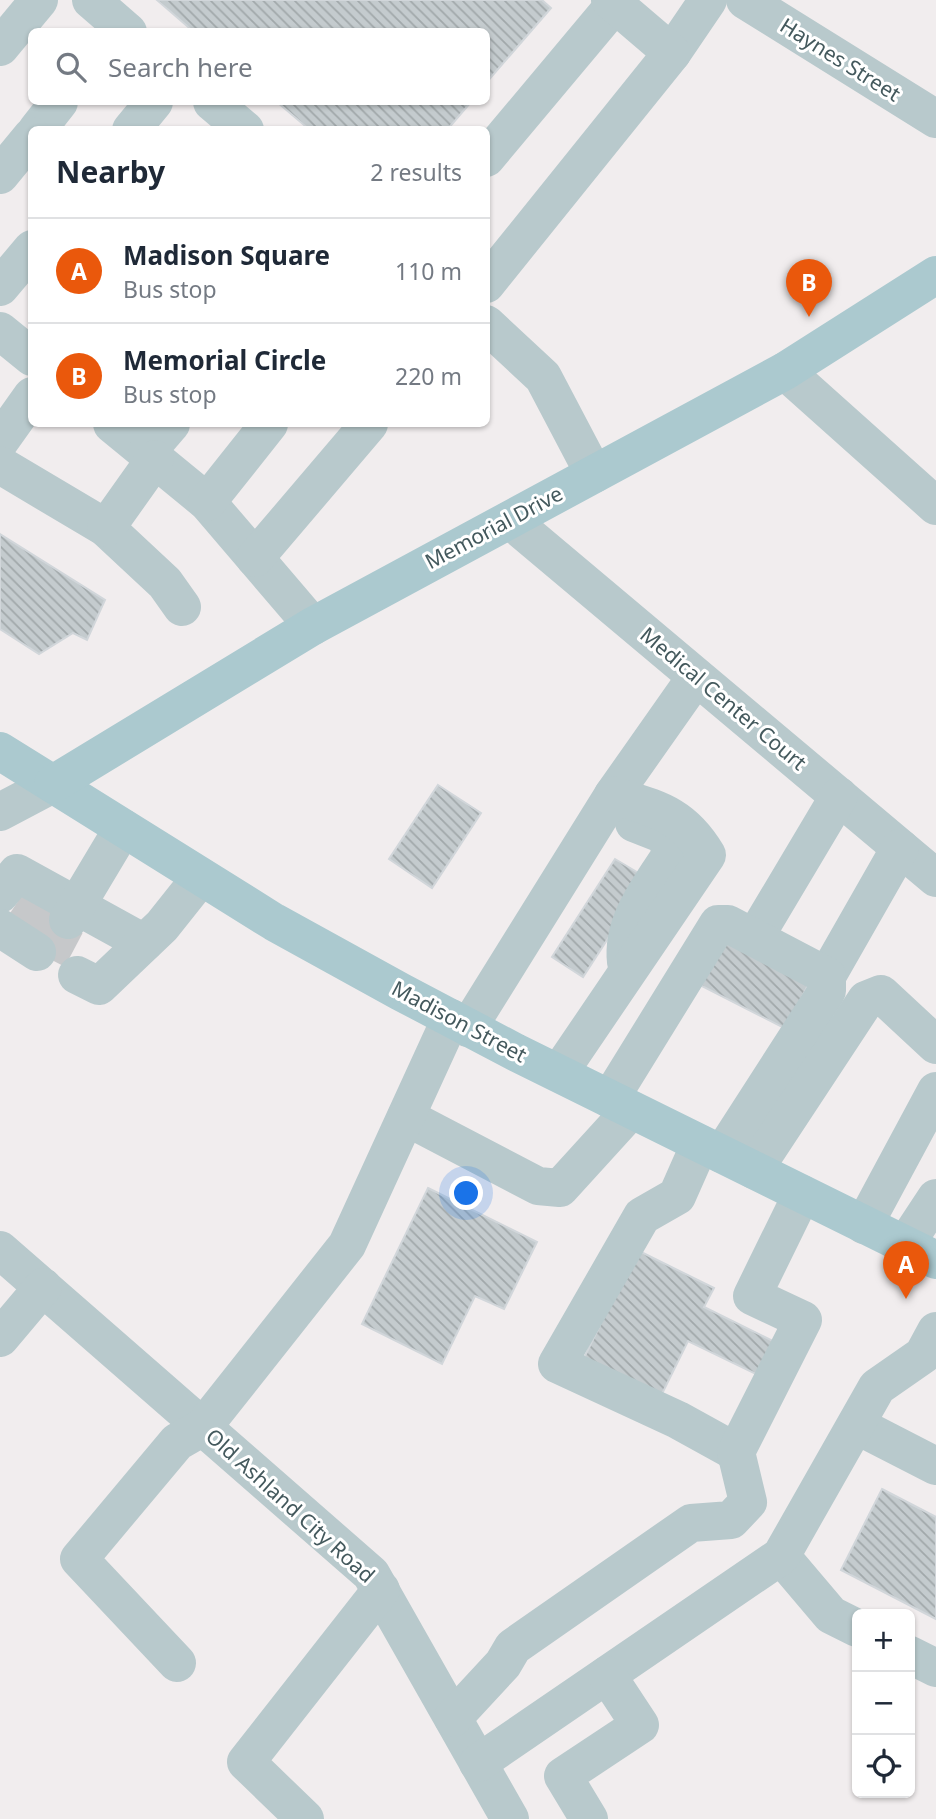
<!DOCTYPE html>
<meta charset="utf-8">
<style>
:root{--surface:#fff;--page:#f2f2f3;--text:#1f2937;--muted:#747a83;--line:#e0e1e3;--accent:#ea580c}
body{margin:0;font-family:"Noto Sans",sans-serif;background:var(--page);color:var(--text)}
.controls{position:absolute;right:21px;bottom:21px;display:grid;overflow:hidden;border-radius:10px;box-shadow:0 2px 5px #0004}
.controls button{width:63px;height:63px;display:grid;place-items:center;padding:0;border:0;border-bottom:2px solid var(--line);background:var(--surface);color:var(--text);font:35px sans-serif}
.you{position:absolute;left:467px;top:1194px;width:24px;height:24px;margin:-18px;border:5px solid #fff;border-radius:50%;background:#1a73e8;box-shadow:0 0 0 10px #1a73e833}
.badge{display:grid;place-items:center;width:46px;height:46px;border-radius:50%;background:var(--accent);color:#fff;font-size:23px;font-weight:700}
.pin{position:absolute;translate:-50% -58px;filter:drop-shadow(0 2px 4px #0008)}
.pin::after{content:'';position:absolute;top:37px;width:24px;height:21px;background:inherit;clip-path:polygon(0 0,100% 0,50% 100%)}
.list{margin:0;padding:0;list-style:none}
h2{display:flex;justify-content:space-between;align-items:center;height:91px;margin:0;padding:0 28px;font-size:30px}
h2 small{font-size:23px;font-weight:400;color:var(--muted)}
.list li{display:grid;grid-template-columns:46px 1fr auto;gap:21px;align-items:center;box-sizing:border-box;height:105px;padding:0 28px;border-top:2px solid var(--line)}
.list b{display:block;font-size:26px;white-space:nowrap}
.list p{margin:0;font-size:23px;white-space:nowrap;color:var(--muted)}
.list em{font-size:23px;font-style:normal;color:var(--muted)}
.icon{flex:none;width:38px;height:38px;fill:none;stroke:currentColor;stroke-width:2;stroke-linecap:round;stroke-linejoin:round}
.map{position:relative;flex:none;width:936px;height:1819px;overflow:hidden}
.search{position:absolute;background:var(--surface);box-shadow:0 2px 5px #0004;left:28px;top:28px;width:462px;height:77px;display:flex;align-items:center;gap:18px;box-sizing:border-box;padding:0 24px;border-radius:10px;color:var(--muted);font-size:26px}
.panel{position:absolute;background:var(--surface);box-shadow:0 2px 5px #0004;left:28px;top:126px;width:462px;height:301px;border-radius:10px}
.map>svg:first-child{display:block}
</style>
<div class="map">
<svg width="936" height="1819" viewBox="0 0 936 1819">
<defs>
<pattern id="building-back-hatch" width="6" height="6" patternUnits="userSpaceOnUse" patternTransform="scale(1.75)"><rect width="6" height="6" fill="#c4cbce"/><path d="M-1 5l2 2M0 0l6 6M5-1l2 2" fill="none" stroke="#a1a8aa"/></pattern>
</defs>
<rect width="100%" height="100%" fill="#f1edee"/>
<g fill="url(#building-back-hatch)" stroke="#d1d6da" stroke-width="2">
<path d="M157,0H542L551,8L486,83V32H194Z"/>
<path d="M277,102H471L447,130H310Z"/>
<path d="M0,534L105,600L87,640L73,633L39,654L0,629Z"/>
<path d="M438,785L481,813L432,888L389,859Z"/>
<path d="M615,859L647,878L583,977L552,957Z"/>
<path d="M721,936L810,981L786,1029L698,984Z"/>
<path d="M428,1188L537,1242L504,1309L475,1296L442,1364L362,1324Z"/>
<path d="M637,1250L714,1288L704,1307L777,1343L760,1376L688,1341L659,1400L582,1362Z"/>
<path d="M882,1489L936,1517V1619L841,1570Z"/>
</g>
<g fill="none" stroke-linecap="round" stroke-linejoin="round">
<g stroke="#c6c8ca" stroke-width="38" stroke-dasharray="38 19" stroke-linecap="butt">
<path d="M23,928L39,904"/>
<path d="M48,958L68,920"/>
</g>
<g stroke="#b8c9cc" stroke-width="38">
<path d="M91,0L128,32"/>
<path d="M745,0L936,119"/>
<path d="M0,47L39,0"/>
<path d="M672,53L708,0"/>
<path d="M212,102L245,130"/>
<path d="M37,130L59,102"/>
<path d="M131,130L154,102"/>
<path d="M486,158L615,4"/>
<path d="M0,175L32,136"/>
<path d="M486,284L672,53L610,0"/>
<path d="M0,287L32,249"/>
<path d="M486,324L543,377L594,474"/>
<path d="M0,331L32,357"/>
<path d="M785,371L936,506"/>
<path d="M112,424L207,502L313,626"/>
<path d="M0,441L32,396"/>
<path d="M147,452L171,424"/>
<path d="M0,465L106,528L165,583L182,607"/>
<path d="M207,502L269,424"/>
<path d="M510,520L936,878"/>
<path d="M106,528L155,459"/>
<path d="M255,558L369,424"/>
<path d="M613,795L696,677"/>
<path d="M0,812L53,784"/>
<path d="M0,894L17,873L144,943"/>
<path d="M68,920L123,828"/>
<path d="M0,928L37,952"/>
<path d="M755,937L839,796"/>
<path d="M626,962C621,921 653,883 674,850L662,834L634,823"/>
<path d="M77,975L99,986L162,926L201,877"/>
<path d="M827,976L900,848"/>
<path d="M468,1028L613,795C656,809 682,813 707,855L559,1073"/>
<path d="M610,1099L718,924H728L827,976V991L722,1154"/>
<path d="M406,1117L538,1186L560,1188L631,1110"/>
<path d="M700,1144L677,1196L642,1216L557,1364L678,1420L736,1452"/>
<path d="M754,1170L866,1000L881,994L936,1045"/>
<path d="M864,1225L936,1091"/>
<path d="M905,1245L936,1198"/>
<path d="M0,1250L371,1574L510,1819"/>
<path d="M0,1338L43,1287"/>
<path d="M856,1425L936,1466"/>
<path d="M781,1556L831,1615L857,1628"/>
<path d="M910,1655L936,1668"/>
<path d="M177,1663L79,1559L177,1442L203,1427L347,1245L451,1018"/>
<path d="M453,1718L503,1664L513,1647L691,1523L731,1520L748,1502L736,1452L803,1320L752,1296L802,1194"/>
<path d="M478,1763L781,1556L877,1387L923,1355L936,1331"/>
<path d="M305,1819L246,1762L381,1590"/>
<path d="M589,1819L563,1776L640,1725L607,1675"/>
</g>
<g stroke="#abc9cf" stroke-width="38">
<path d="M0,751L274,922L401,992L515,1052L936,1260"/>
<path d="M53,784L313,626L785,371L936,275"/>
</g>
</g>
<g text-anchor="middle" stroke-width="6" stroke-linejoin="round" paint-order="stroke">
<g font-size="21" fill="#44595d" stroke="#fff">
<text transform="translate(840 60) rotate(32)" y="7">Haynes Street</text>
<text transform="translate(494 528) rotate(-28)" y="7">Memorial Drive</text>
<text transform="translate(723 699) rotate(40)" y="7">Medical Center Court</text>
<text transform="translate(459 1022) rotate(28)" y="7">Madison Street</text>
<text transform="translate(290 1506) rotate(42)" y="7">Old Ashland City Road</text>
</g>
</g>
</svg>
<div class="controls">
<button>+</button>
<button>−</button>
<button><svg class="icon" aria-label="locate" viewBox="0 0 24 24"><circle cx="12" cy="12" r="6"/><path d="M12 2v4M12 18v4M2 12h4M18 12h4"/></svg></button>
</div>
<div class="you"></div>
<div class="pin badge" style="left:906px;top:1299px">A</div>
<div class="pin badge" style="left:809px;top:317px">B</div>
<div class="search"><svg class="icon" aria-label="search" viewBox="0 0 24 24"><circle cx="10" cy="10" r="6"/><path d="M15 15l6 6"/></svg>Search here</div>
<section class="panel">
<h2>Nearby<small>2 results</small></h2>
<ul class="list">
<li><span class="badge">A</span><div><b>Madison Square</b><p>Bus stop</p></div><em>110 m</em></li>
<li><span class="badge">B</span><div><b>Memorial Circle</b><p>Bus stop</p></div><em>220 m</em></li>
</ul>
</section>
</div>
